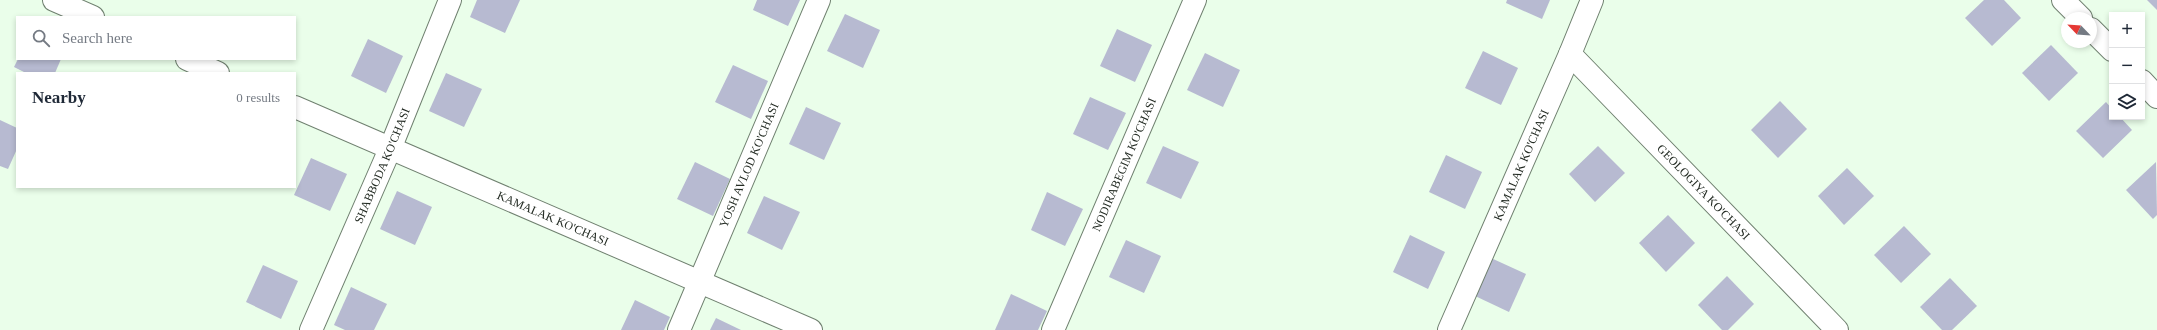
<!DOCTYPE html>
<meta charset="utf-8">
<style>
:root{--surface:#fff;--page:#f2f2f3;--text:#1f2937;--muted:#747a83;--line:#e0e1e3}
body{margin:0;font-family:"Times New Roman",serif;background:var(--page);color:var(--text)}
.controls{position:absolute;right:12px;top:12px;display:grid;overflow:hidden;border-radius:0px;box-shadow:0 2px 6px #0003}
.controls button{width:36px;height:36px;display:grid;place-items:center;padding:0;border:0;border-bottom:1px solid var(--line);background:var(--surface);color:var(--text);font:20px sans-serif}
.compass{position:absolute;left:2061px;top:12px;width:36px;height:36px;border-radius:50%;background:var(--surface);box-shadow:0 2px 6px #0003;rotate:295deg}
.list{margin:0;padding:0;list-style:none}
h2{display:flex;justify-content:space-between;align-items:center;height:52px;margin:0;padding:0 16px;font-size:17px}
h2 small{font-size:13px;font-weight:400;color:var(--muted)}
.icon{flex:none;width:22px;height:22px;fill:none;stroke:currentColor;stroke-width:2;stroke-linecap:round;stroke-linejoin:round}
.map{position:relative;flex:none;width:2157px;height:330px;overflow:hidden}
.search{position:absolute;background:var(--surface);box-shadow:0 2px 6px #0003;left:16px;top:16px;width:280px;height:44px;display:flex;align-items:center;gap:10px;box-sizing:border-box;padding:0 14px;border-radius:0px;color:var(--muted);font-size:15px}
.panel{position:absolute;background:var(--surface);box-shadow:0 2px 6px #0003;left:16px;top:72px;width:280px;height:116px;border-radius:0px}
.map>svg:first-child{display:block}
</style>
<div class="map">
<svg width="2157" height="330" viewBox="0 0 2157 330">
<rect width="100%" height="100%" fill="#eafeea"/>
<g fill="#b7bad1">
<path d="M477,0H520L505,33L470,17Z"/>
<path d="M757,0H800L788,26L753,10Z"/>
<path d="M1507,0H1550L1542,19L1506,3Z"/>
<path d="M1984,0H2004L2021,18L1992,46L1965,18Z"/>
<path d="M2147,0H2157V10Z"/>
<path d="M845,14L880,30L863,68L827,51Z"/>
<path d="M1117,29L1152,45L1135,82L1100,66Z"/>
<path d="M368,39L403,56L386,93L351,76Z"/>
<path d="M2051,45L2078,73L2049,101L2022,73Z"/>
<path d="M1483,51L1518,68L1501,105L1465,88Z"/>
<path d="M1205,53L1240,70L1223,107L1187,90Z"/>
<path d="M18,59H61L55,73H26L14,67Z"/>
<path d="M733,65L768,81L751,119L715,102Z"/>
<path d="M446,73L482,89L464,127L429,111Z"/>
<path d="M1090,97L1126,113L1108,150L1073,134Z"/>
<path d="M1780,101L1807,129L1778,158L1751,130Z"/>
<path d="M2106,102L2112,109V117H2120L2132,130L2103,158L2076,131Z"/>
<path d="M806,107L841,123L824,160L789,144Z"/>
<path d="M0,120L17,128V149L8,169L0,166Z"/>
<path d="M1163,146L1199,162L1181,199L1146,183Z"/>
<path d="M1598,146L1625,173L1595,202L1569,174Z"/>
<path d="M1446,155L1482,172L1465,209L1429,192Z"/>
<path d="M311,158L347,174L330,211L294,195Z"/>
<path d="M695,162L730,179L713,216L677,199Z"/>
<path d="M2156,162L2157,215L2153,219L2126,190Z"/>
<path d="M1847,168L1874,196L1844,225L1818,196Z"/>
<path d="M397,191L432,207L415,245L380,229Z"/>
<path d="M1047,192L1083,209L1065,246L1031,230Z"/>
<path d="M764,196L800,212L782,250L747,233Z"/>
<path d="M1668,215L1695,243L1666,272L1639,243Z"/>
<path d="M1904,226L1931,254L1901,283L1874,255Z"/>
<path d="M1410,235L1445,252L1428,289L1393,272Z"/>
<path d="M1126,240L1161,256L1144,293L1109,277Z"/>
<path d="M1491,258L1526,274L1509,312L1473,295Z"/>
<path d="M263,265L298,281L281,319L246,302Z"/>
<path d="M1727,276L1754,304L1728,330H1722L1698,305Z"/>
<path d="M1950,278L1977,306L1952,330H1942L1920,307Z"/>
<path d="M351,287L387,304L374,330H345L334,325Z"/>
<path d="M1011,294L1047,311L1038,330H995Z"/>
<path d="M635,300L670,317L664,330H621Z"/>
<path d="M716,318L741,330H710Z"/>
</g>
<g fill="none" stroke-linecap="round" stroke-linejoin="round">
<defs>
<g id="minor">
<path d="M54,0L93,17"/>
<path d="M2063,0L2081,18"/>
<path d="M2091,29L2112,50"/>
<path id="s1" d="M1570,54L1837,330"/>
<path d="M187,59L218,73"/>
<path d="M2142,81L2157,97"/>
<path id="s2" d="M295,107L811,330"/>
<path id="s3" d="M311,330L390,149L450,0"/>
<path id="s4" d="M679,330L819,0"/>
<path id="s5" d="M1053,330L1195,0"/>
<path id="s6" d="M1449,330L1570,54L1592,0"/>
</g>
</defs>
<use href="#minor" stroke="#708170" stroke-width="24"/>
<use href="#minor" stroke="#fff" stroke-width="22"/>
</g>
<g text-anchor="middle" stroke-width="3" stroke-linejoin="round" paint-order="stroke">
<g font-size="12" fill="#232b23" stroke="#fff">
<text dy="4" stroke="none"><textPath href="#s4" startOffset="179">YOSH AVLOD KO'CHASI</textPath></text>
<text dy="4" stroke="none"><textPath href="#s5" startOffset="180">NODIRABEGIM KO'CHASI</textPath></text>
<text dy="4" stroke="none"><textPath href="#s6" startOffset="180">KAMALAK KO'CHASI</textPath></text>
<text dy="4" stroke="none"><textPath href="#s3" startOffset="179">SHABBODA KO'CHASI</textPath></text>
<text dy="4" stroke="none"><textPath href="#s1" startOffset="192">GEOLOGIYA KO'CHASI</textPath></text>
<text dy="4" stroke="none"><textPath href="#s2" startOffset="281">KAMALAK KO'CHASI</textPath></text>
</g>
</g>
</svg>
<div class="controls">
<button>+</button>
<button>−</button>
<button><svg class="icon" aria-label="layers" viewBox="0 0 24 24"><path d="M12 4l9 5-9 5-9-5zM3 14l9 5 9-5"/></svg></button>
</div>
<svg class="compass" viewBox="-18 -18 36 36"><path d="M0-13l5 13h-10z" fill="#e53935"/><path d="M0 13l5-13h-10z" fill="#747a83"/></svg>
<div class="search"><svg class="icon" aria-label="search" viewBox="0 0 24 24"><circle cx="10" cy="10" r="6"/><path d="M15 15l6 6"/></svg>Search here</div>
<section class="panel">
<h2>Nearby<small>0 results</small></h2>
<ul class="list">
</ul>
</section>
</div>
